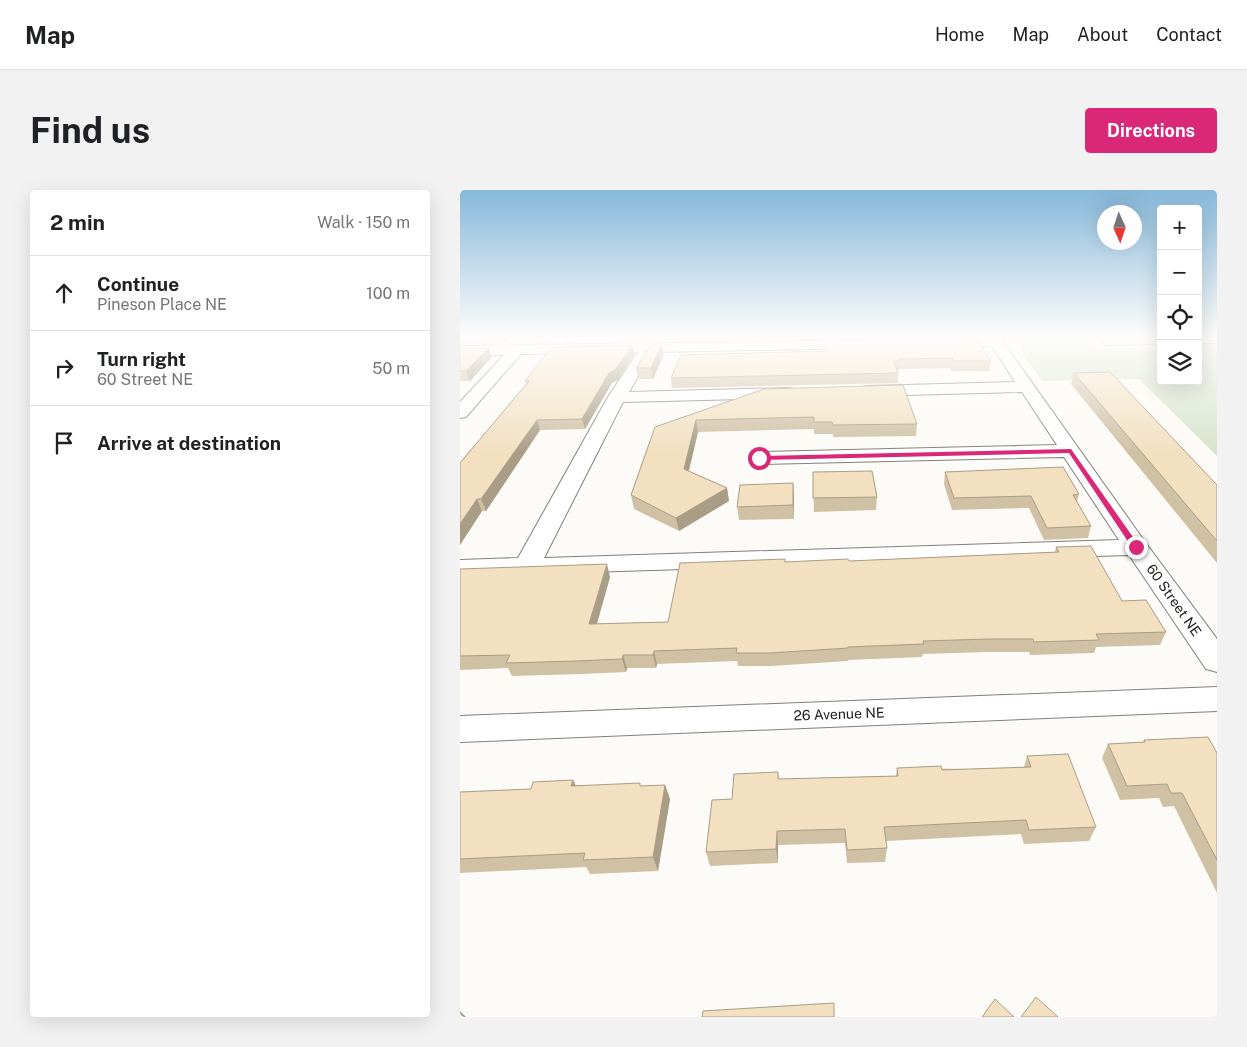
<!DOCTYPE html>
<meta charset="utf-8">
<style>
:root{--surface:#fff;--page:#f2f2f2;--text:#202124;--muted:#757577;--line:#e0e0e0;--accent:#db2777}
body{margin:0;font-family:"Public Sans",sans-serif;background:var(--page);color:var(--text)}
.controls{position:absolute;right:15px;top:15px;display:grid;overflow:hidden;border-radius:5px;box-shadow:0 5px 20px #0002}
.controls button{width:45px;height:45px;display:grid;place-items:center;padding:0;border:0;border-bottom:1px solid var(--line);background:var(--surface);color:var(--text);font:25px sans-serif}
.compass{position:absolute;left:637px;top:15px;width:45px;height:45px;border-radius:50%;background:var(--surface);box-shadow:0 5px 20px #0002;rotate:177deg}
.stop{position:absolute;width:15px;height:15px;margin:-11px;border:4px solid #db2777;border-radius:50%;background:#fff}
.stop.end{background:#db2777;border-color:#fff;box-shadow:0 1px 5px #0008}
.list{margin:0;padding:0;list-style:none}
h2{display:flex;justify-content:space-between;align-items:center;height:65px;margin:0;padding:0 20px;font-size:21px}
h2 small{font-size:16px;font-weight:400;color:var(--muted)}
.list li{display:grid;grid-template-columns:32px 1fr auto;gap:15px;align-items:center;box-sizing:border-box;height:75px;padding:0 20px;border-top:1px solid var(--line)}
.list b{display:block;font-size:19px;white-space:nowrap}
.list p{margin:0;font-size:16px;white-space:nowrap;color:var(--muted)}
.list em{font-size:16px;font-style:normal;color:var(--muted)}
.icon{flex:none;width:28px;height:28px;fill:none;stroke:currentColor;stroke-width:2;stroke-linecap:round;stroke-linejoin:round}
.map{position:relative;flex:none;width:757px;height:827px;overflow:hidden;border-radius:5px}
header{display:flex;align-items:center;gap:30px;box-sizing:border-box;height:70px;padding:0 25px;background:var(--surface);border-bottom:1px solid var(--line)}
header strong{font-size:24px}
nav{display:flex;gap:28px;margin-inline-start:auto;font-size:18px}
.intro{display:flex;align-items:center;justify-content:space-between;box-sizing:border-box;height:120px;padding:0 30px}
h1{margin:0;font-size:35px}
.button{padding:12px 22px;border-radius:5px;background:var(--accent);color:#fff;font-size:18px;font-weight:700}
main{display:flex;gap:30px;padding:0 30px}
aside{flex:1;background:var(--surface);border-radius:5px;box-shadow:0 5px 20px #0002}
.map>svg:first-child{display:block}
</style>
<header>
<strong>Map</strong>
<nav><a>Home</a><a>Map</a><a>About</a><a>Contact</a></nav>
</header>
<div class="intro"><h1>Find us</h1><a class="button">Directions</a></div>
<main>
<aside>
<h2>2 min<small>Walk · 150 m</small></h2>
<ul class="list">
<li><svg class="icon" aria-label="ahead" viewBox="0 0 24 24"><path d="M12 20V5M6 11l6-6 6 6"/></svg><div><b>Continue</b><p>Pineson Place NE</p></div><em>100 m</em></li>
<li><svg class="icon" aria-label="right" viewBox="0 0 24 24"><path d="M7 20v-9h11M14 6l5 5-5 5"/></svg><div><b>Turn right</b><p>60 Street NE</p></div><em>50 m</em></li>
<li><svg class="icon" aria-label="arrive" viewBox="0 0 24 24"><path d="M6 21V4h12l-3 4 3 4H6"/></svg><div><b>Arrive at destination</b></div></li>
</ul>
</aside>
<div class="map">
<svg width="757" height="827" viewBox="0 0 757 827">
<rect width="100%" height="100%" fill="#fdfbf7"/>
<path fill="#d7e3cb" d="M542,147H619C634,168 679,156 701,156V191H738V155L755,154L757,155V266L679,189L582,191L563,164L561,156Z"/>
<g fill="none" stroke-linecap="round" stroke-linejoin="round">
<defs>
<g id="minor">
<path d="M701,147V154L649,155L644,154L642,151L647,147Z"/>
<rect x="738" y="147" width="19" height="6"/>
<path d="M536,148L541,149L685,352L757,449V482L746,479L669,365L0,386V370L58,368L148,207L178,162L61,164L6,227L0,228V212L44,165L0,166V156L401,150L406,151L408,154L406,157L401,158L193,162L169,202L328,198L334,199L337,203L334,207L328,208L163,212L84,368L659,350L604,267L299,274L292,272L289,268L292,264L299,262L597,255L562,202L408,206L402,205L399,201L402,197L408,196L555,192L532,156L481,157L476,156L474,153L476,150L481,149Z"/>
<path d="M757,497V521L0,552V526Z"/>
</g>
</defs>
<use href="#minor" stroke="#817f7c" stroke-width="2"/>
<use href="#minor" fill="#fff" fill-rule="evenodd"/>
</g>
<g fill="#d0c1a5">
<path d="M0,147H51L45,153L0,155Z"/>
<path d="M103,147H211L210,151L105,153Z"/>
<path d="M362,147H464L362,149Z"/>
<path d="M364,151L531,171L529,181H492L491,178L439,179V181H438V193L212,198L211,188L364,161Z"/>
<path d="M0,158L32,167L10,191H0Z"/>
<path d="M204,164L193,189H178L176,178Z"/>
<path d="M174,165L158,190L152,193L125,239L80,240L26,321H22L0,355V273L66,194L65,191Z"/>
<path d="M614,183L757,295V373L611,194Z"/>
<path d="M304,199L457,234L456,246L373,247V244H354V239L238,242L229,281L267,298L269,311L219,341L174,319L171,305L195,237Z"/>
<path d="M353,282L417,307L416,320L354,322Z"/>
<path d="M485,282L619,304L617,312L631,336L628,348L584,350L569,318L492,320L484,294Z"/>
<path d="M333,293L334,329L279,330L277,317Z"/>
<path d="M596,357L662,411L706,442L700,455L636,457L634,463L570,465L569,462H527L463,464L462,467L388,470V471L311,476H278L277,471L197,474L196,478H167L166,482L121,484L52,486L48,478L0,480V379L150,387L137,434L208,432L325,372L389,371L595,362Z"/>
<path d="M684,550L757,563V703L714,616L703,617L699,608L660,610L642,568L648,554L683,552Z"/>
<path d="M567,566L636,637L629,651L564,654L561,644L426,651L427,658L425,672L387,673L385,653L318,655V673L250,676L246,662L272,609L318,582L319,589L436,586L437,578L510,579L564,577Z"/>
<path d="M113,590L115,595L182,596L205,595L210,609L198,681L130,684L126,677L0,683V602L71,599Z"/>
</g>
<g fill="#a99d86">
<path d="M43,147H51L45,153Z"/>
<path d="M202,153L204,164L193,189L191,178Z"/>
<path d="M172,156L174,165L158,190L152,193L125,239L122,229L149,183Z"/>
<path d="M29,158L32,167L10,191L6,181Z"/>
<path d="M77,230L80,240L26,321L21,309Z"/>
<path d="M236,230L238,242L226,292L224,279Z"/>
<path d="M333,293L334,307V329L333,315Z"/>
<path d="M267,298L269,311L219,341L216,328Z"/>
<path d="M17,309L22,321L0,355V334Z"/>
<path d="M147,374L150,387L133,447L129,434Z"/>
<path d="M194,461L197,474L196,478L193,465Z"/>
<path d="M163,465L167,478L166,482L162,469Z"/>
<path d="M113,590L120,604L111,596Z"/>
<path d="M205,595L210,609L198,681L193,667Z"/>
<path d="M317,641L318,655V673L316,659Z"/>
<path d="M0,821L6,827H0Z"/>
</g>
<g fill="#f2e0c0" stroke="#a99d86">
<path d="M517,149L531,171H493L492,168L439,169L440,171H434L438,183L211,188L221,165L364,161V151Z"/>
<path d="M192,153H202L191,178H176Z"/>
<path d="M172,156L155,180L149,183L122,229L77,230L21,309H17L0,334V273L69,191H65L92,157Z"/>
<path d="M0,158H29L6,181H0Z"/>
<path d="M650,182L757,295V351L614,183Z"/>
<path d="M443,195L457,234L373,235L372,232H354V227L236,230L224,279L267,298L216,328L171,305L195,237L304,199Z"/>
<path d="M603,277L619,304L613,305L631,336L587,338L571,306L494,308L485,282Z"/>
<path d="M412,281L417,307L353,308V282Z"/>
<path d="M333,293V315L277,317L280,295Z"/>
<path d="M631,356L662,411L686,410L706,442L636,444L639,450L574,452L573,449H529L463,451L464,454L388,457V458L310,463H276L277,458L194,461L193,465H163L162,469L116,471L46,473L50,465L0,466V379L147,374L129,434L208,432L220,373L325,369V372L388,369L389,371L599,362L596,357Z"/>
<path d="M748,547L757,563V670L722,603H711L707,594L667,596L648,554L685,552L684,550Z"/>
<path d="M608,564L636,637L569,640L566,630L424,637L427,658L387,660L385,639L317,641L316,659L246,662L252,610L272,609L274,584L318,582V589L438,586L437,578L481,576L482,580L510,579L571,577L567,566Z"/>
<path d="M113,590L111,596L180,593V596L205,595L193,667L123,670L125,663L0,669V602L71,599L73,592Z"/>
<path d="M576,807L598,827H561Z"/>
<path d="M535,809L554,827H522Z"/>
<path d="M374,813V827H242L243,821Z"/>
</g>
<linearGradient id="sky" x2="0" y2="1"><stop stop-color="#86b8da"/><stop offset="0.56" stop-color="#fefdfb"/><stop offset="1" stop-color="#fefdfb" stop-opacity="0"/></linearGradient>
<rect width="757" height="263" fill="url(#sky)"/>
<path fill="#db2777" d="M611,259L680,357L679,359H673L609,263L299,270L296,268L299,266Z"/>
<g text-anchor="middle" stroke-width="5" stroke-linejoin="round" paint-order="stroke">
<g font-size="14" fill="#21211f" stroke="#fff">
<text transform="translate(714 410) rotate(55)" y="5">60 Street NE</text>
<text transform="translate(379 524) rotate(-2)" y="5">26 Avenue NE</text>
</g>
</g>
</svg>
<div class="controls">
<button>+</button>
<button>−</button>
<button><svg class="icon" aria-label="locate" viewBox="0 0 24 24"><circle cx="12" cy="12" r="6"/><path d="M12 2v4M12 18v4M2 12h4M18 12h4"/></svg></button>
<button><svg class="icon" aria-label="layers" viewBox="0 0 24 24"><path d="M12 4l9 5-9 5-9-5zM3 14l9 5 9-5"/></svg></button>
</div>
<svg class="compass" viewBox="-18 -18 36 36"><path d="M0-13l5 13h-10z" fill="#e53935"/><path d="M0 13l5-13h-10z" fill="#757577"/></svg>
<div class="stop" style="left:299px;top:268px"></div>
<div class="stop end" style="left:676px;top:357px"></div>
</div>
</main>
